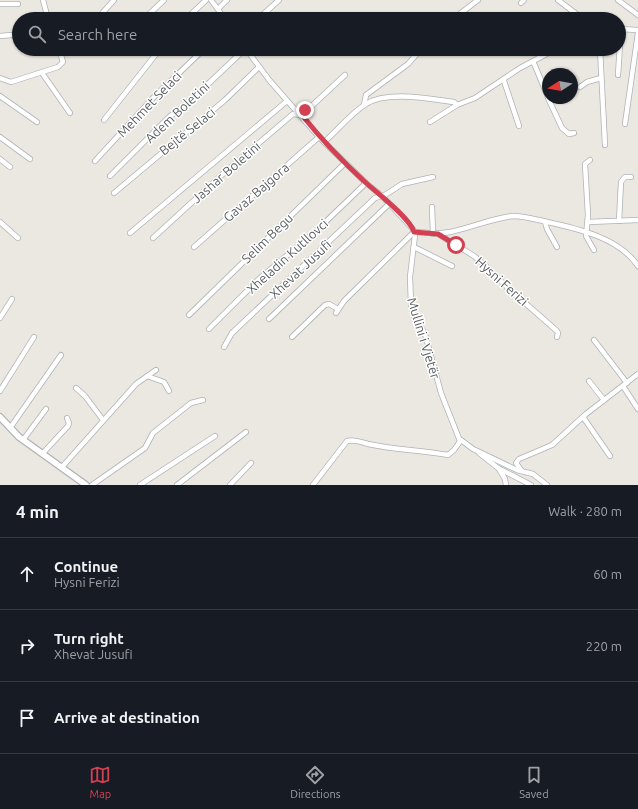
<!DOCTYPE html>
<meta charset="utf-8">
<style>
:root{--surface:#171b24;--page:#242831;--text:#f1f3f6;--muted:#9ea1a6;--line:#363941;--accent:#d24051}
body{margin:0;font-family:Ubuntu,sans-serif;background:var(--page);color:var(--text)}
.compass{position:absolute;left:542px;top:68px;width:36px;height:36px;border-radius:50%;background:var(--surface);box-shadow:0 1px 3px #0004;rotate:259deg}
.stop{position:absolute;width:12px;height:12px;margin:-9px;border:3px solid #d24051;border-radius:50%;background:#fff}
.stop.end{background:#d24051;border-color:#fff;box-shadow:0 1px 4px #0008}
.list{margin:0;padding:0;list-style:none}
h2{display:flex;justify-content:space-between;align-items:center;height:52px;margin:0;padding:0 16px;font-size:17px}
h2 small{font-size:13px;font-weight:400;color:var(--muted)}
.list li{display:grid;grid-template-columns:26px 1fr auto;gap:12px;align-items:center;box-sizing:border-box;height:72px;padding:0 16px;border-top:1px solid var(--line)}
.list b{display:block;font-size:15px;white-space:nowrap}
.list p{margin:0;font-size:13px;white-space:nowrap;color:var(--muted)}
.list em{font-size:13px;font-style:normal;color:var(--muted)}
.icon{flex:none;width:22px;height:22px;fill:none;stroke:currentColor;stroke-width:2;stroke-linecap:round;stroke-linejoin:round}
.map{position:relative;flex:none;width:638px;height:485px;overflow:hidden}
.search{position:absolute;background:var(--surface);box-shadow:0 1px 3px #0004;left:12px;right:12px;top:12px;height:44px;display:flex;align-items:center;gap:10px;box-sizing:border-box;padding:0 14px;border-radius:22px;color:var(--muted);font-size:15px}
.sheet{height:268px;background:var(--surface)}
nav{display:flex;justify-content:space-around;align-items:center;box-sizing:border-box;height:56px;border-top:1px solid var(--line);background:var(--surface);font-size:11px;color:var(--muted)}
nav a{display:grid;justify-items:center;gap:2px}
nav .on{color:var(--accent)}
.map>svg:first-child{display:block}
</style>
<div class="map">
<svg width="638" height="485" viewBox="0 0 638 485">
<rect width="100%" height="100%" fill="#ebe7e1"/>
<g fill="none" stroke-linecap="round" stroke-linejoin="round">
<defs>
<g id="minor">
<path d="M43,0L48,19"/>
<path d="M211,0L225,19"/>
<path d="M558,0L583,19"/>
<path d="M618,0L638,15"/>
<path d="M521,3L524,0"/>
<path d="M0,4H18"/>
<path d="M218,9L227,0"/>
<path d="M409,18L410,19"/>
<path d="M97,19L114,0"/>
<path d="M144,19L164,0"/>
<path d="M186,19L206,0"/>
<path d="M258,19L279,0"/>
<path d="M453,19L478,0"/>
<path d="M620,29L638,30"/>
<path d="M0,36L12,35"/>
<path d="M246,49L270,81L319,137L366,183L381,195L413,229L415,235L410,277L411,305L414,316L425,334L441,393L460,441"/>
<path d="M600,49L605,145"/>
<path d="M106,51L109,49"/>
<path d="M533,61L548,97"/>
<path d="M42,73L70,113"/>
<path d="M618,75L621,29"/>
<path d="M0,78L11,82L58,67L63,62L59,49"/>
<path d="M504,81L519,126"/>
<path d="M580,87L587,82L601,78"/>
<path d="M0,96L37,122"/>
<path d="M548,98L562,128L569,134L574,133"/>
<path d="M364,105L366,95L408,64L421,49"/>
<path d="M104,120L160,49"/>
<path d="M430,122L457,105L475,98L520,68L556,49"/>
<path d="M625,124L638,33"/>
<path d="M0,137L30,159"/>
<path d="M324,142C338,130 350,114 366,104C387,90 430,99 454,102L457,105"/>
<path d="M0,159L10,167"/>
<path d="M590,160L585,164L588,215L586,236L594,250"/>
<path d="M95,161L152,99L204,49"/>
<path d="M110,176L169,117L188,103L245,49"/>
<path d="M114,193L225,100L259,67"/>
<path d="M432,207L433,234"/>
<path d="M619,221L621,182L625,177H631"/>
<path d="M0,222L18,238"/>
<path d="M545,222L547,229L557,247"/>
<path d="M588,222L638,220"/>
<path d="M414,232C426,232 438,235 450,232C471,228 492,218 513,216C523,216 534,219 543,221C575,228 619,237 638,266"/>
<path d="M130,233L287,101"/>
<path d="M438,234L474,256L486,266L507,287L557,331L558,333L557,337"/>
<path d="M153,238L225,172L293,114L302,115L345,75"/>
<path d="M194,247L319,137"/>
<path d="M414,247L452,266"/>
<path d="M336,313L344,301L414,232"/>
<path d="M189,315L345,163"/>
<path d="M0,318L12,299"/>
<path d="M269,319L389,204"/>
<path d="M209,329L259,279L316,231L366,183"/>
<path d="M292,337L325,305L329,304L338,309"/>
<path d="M594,340L627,383"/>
<path d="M224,347L232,333L375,198L385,195L402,184L433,177"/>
<path d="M147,376L164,382L169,391"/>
<path d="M589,381L604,400"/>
<path d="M623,386L638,409"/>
<path d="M76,388L85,396L103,420"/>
<path d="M0,391L34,337"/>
<path d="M583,417L610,456"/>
<path d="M10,428L61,355"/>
<path d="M23,440L46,409"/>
<path d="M43,453L68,426L69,423L67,418"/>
<path d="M479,453L498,468L531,485"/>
<path d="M62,467L136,384L156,370"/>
<path d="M499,469L505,479L506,485"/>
<path d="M521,470L516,463L519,459L552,445L586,414L638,374"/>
<path d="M92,485L145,448L153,433L191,403L203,400"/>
<path d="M140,485L215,436"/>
<path d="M177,485L246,432"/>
<path d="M230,485L251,463"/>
<path d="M313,485L347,441C354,439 361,442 368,444C395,450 422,450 448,455L454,450L461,440L473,449L517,470L533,474L547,485"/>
</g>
<path id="tertiary" d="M0,417L19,437L86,485"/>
</defs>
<use href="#minor" stroke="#afb3b5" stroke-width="6"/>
<use href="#tertiary" stroke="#afb3b5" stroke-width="8"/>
<use href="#minor" stroke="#fff" stroke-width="4.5"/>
<use href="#tertiary" stroke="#fff" stroke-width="5.5"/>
</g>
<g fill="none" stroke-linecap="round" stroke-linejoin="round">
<path stroke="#d24051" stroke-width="5" d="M305,110L302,115C321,139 342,161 365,182C376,192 410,218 414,232L438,234L456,245"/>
</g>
<g text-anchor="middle" stroke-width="3" stroke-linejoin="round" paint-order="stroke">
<g font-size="13" fill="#5a5e60" stroke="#fff">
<text transform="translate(149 104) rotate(-46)" y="5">Mehmet Selaci</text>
<text transform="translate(177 112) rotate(-43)" y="5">Adem Boletini</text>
<text transform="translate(187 131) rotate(-39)" y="5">Bejtë Selaci</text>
<text transform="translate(226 172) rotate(-41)" y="5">Jashar Boletini</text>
<text transform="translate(256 192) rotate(-41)" y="5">Gavaz Bajgora</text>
<text transform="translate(267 238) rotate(-44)" y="5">Selim Begu</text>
<text transform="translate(287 256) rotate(-42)" y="5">Xheladin Kutllovci</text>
<text transform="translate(300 269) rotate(-43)" y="5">Xhevat Jusufi</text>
<text transform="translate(502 281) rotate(42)" y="5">Hysni Ferizi</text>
<text transform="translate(424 338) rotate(73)" y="5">Mullini i Vjetër</text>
</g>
</g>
</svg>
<svg class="compass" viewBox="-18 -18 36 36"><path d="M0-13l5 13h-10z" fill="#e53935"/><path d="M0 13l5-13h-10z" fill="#9ea1a6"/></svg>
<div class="stop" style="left:456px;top:245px"></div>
<div class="stop end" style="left:305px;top:110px"></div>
<div class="search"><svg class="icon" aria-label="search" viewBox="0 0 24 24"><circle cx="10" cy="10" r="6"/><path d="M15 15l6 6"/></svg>Search here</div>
</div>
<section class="sheet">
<h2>4 min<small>Walk · 280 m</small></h2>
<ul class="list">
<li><svg class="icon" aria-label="ahead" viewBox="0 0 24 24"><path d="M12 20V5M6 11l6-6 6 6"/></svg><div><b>Continue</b><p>Hysni Ferizi</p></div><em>60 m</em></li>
<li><svg class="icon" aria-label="right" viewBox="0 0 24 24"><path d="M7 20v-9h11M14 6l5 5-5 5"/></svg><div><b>Turn right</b><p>Xhevat Jusufi</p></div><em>220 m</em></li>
<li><svg class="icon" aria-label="arrive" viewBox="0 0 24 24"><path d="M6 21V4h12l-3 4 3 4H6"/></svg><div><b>Arrive at destination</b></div></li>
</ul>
</section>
<nav>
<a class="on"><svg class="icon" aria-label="map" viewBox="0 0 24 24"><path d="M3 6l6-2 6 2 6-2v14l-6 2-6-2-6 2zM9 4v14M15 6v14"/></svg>Map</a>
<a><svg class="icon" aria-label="directions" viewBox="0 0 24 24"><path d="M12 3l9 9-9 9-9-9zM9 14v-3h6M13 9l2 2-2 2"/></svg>Directions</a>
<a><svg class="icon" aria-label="saved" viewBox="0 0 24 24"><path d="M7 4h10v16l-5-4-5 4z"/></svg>Saved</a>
</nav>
